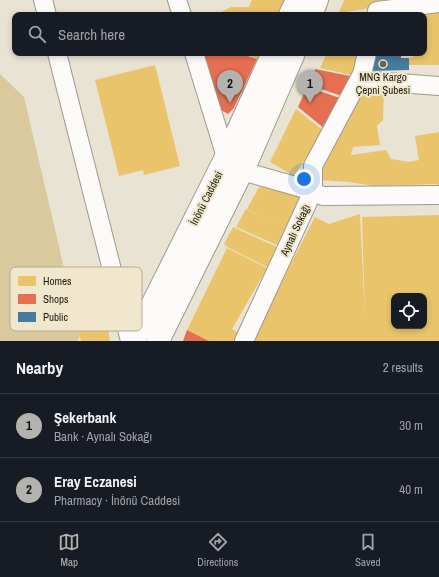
<!DOCTYPE html>
<meta charset="utf-8">
<style>
:root{--surface:#171b24;--page:#20242c;--text:#f1f3f6;--muted:#9ea1a6;--line:#363941;--accent:#b3b2ae}
body{margin:0;font-family:"Archivo Narrow",sans-serif;background:var(--page);color:var(--text)}
.controls{position:absolute;right:12px;bottom:12px;display:grid;overflow:hidden;border-radius:8px;box-shadow:0 2px 6px #0003}
.controls button{width:36px;height:36px;display:grid;place-items:center;padding:0;border:0;border-bottom:1px solid var(--line);background:var(--surface);color:var(--text);font:20px sans-serif}
.you{position:absolute;left:304px;top:179px;width:14px;height:14px;margin:-10px;border:3px solid #fff;border-radius:50%;background:#1a73e8;box-shadow:0 0 0 6px #1a73e833}
.badge{display:grid;place-items:center;width:26px;height:26px;border-radius:50%;background:var(--accent);color:#111;font-size:13px;font-weight:700}
.pin{position:absolute;translate:-50% -33px;filter:drop-shadow(0 1px 2px #0008)}
.pin::after{content:'';position:absolute;top:21px;width:14px;height:12px;background:inherit;clip-path:polygon(0 0,100% 0,50% 100%)}
.list{margin:0;padding:0;list-style:none}
h2{display:flex;justify-content:space-between;align-items:center;height:52px;margin:0;padding:0 16px;font-size:17px}
h2 small{font-size:13px;font-weight:400;color:var(--muted)}
.list li{display:grid;grid-template-columns:26px 1fr auto;gap:12px;align-items:center;box-sizing:border-box;height:64px;padding:0 16px;border-top:1px solid var(--line)}
.list b{display:block;font-size:15px;white-space:nowrap}
.list p{margin:0;font-size:13px;white-space:nowrap;color:var(--muted)}
.list em{font-size:13px;font-style:normal;color:var(--muted)}
.icon{flex:none;width:22px;height:22px;fill:none;stroke:currentColor;stroke-width:2;stroke-linecap:round;stroke-linejoin:round}
.map{position:relative;flex:none;width:439px;height:341px;overflow:hidden}
.search{position:absolute;background:var(--surface);box-shadow:0 2px 6px #0003;left:12px;right:12px;top:12px;height:44px;display:flex;align-items:center;gap:10px;box-sizing:border-box;padding:0 14px;border-radius:8px;color:var(--muted);font-size:15px}
.sheet{height:180px;background:var(--surface)}
nav{display:flex;justify-content:space-around;align-items:center;box-sizing:border-box;height:56px;border-top:1px solid var(--line);background:var(--surface);font-size:11px;color:var(--muted)}
nav a{display:grid;justify-items:center;gap:2px}
nav .on{color:var(--accent)}
.map>svg:first-child{display:block}
</style>
<div class="map">
<svg width="439" height="341" viewBox="0 0 439 341">
<rect width="100%" height="100%" fill="#e9e3d4"/>
<path fill="#d9c99d" d="M0,74L24,97L80,336L77,341H0Z"/>
<g fill="#e9c46a" fill-rule="evenodd">
<path d="M252,0H285L277,15H216L231,7H249Z"/>
<path d="M344,0H416V1L339,13Z"/>
<path d="M439,8V65H409V58L413,57V53H424V15H404Z"/>
<path d="M242,53H260L258,59Z"/>
<path d="M327,53H361L356,76L320,68Z"/>
<path d="M155,65L180,166L144,175L143,170L119,176L95,80Z"/>
<path d="M363,85L384,86L383,120L377,126L380,145L353,147L351,155L386,150L391,159L409,162L419,160L415,136L439,132V189L437,184L375,186L348,182L320,180L323,168L334,147Z"/>
<path d="M296,109L324,131L294,176L270,162Z"/>
<path d="M259,187L300,190L299,212L286,227L277,245L236,227L246,209L277,223L247,209Z"/>
<path d="M360,214L365,317L362,217L439,215V341H251L315,217L329,224ZM394,296H424V326H394Z"/>
<path d="M233,227L277,247L267,267L227,247L224,244Z"/>
<path d="M227,248L267,268L232,329L238,333L234,341H209L187,330Z"/>
<path d="M100,280L110,341H81L69,285Z"/>
</g>
<g fill="#e76f51">
<path d="M203,53H239L257,59L234,108L228,114L221,110Z"/>
<path d="M315,69L355,77L345,97L309,85Z"/>
<path d="M307,87L343,99L325,129L298,107Z"/>
<path d="M187,330L209,341H183Z"/>
</g>
<path fill="#457b9d" d="M374,53H401V58H409V70L369,71Z"/>
<g fill="none" stroke-linecap="round" stroke-linejoin="round">
<defs>
<g id="street">
<path d="M43,0L47,15"/>
<path d="M177,0L182,15"/>
<path d="M376,15L377,11L439,3"/>
<path d="M57,53L130,341"/>
<path d="M194,53L226,157"/>
<path d="M359,80L439,86"/>
<path d="M242,171L306,189L323,196L439,195"/>
<path d="M244,341L313,191V166L362,74L367,53"/>
</g>
<g id="secondary">
<path d="M290,15L297,0"/>
<path d="M311,15L317,0"/>
<path d="M134,341L226,157L273,53"/>
<path d="M158,341L248,159L294,53"/>
</g>
</defs>
<use href="#street" stroke="#9d998e" stroke-width="20"/>
<use href="#secondary" stroke="#9d998e" stroke-width="24"/>
<use href="#street" stroke="#fcfbf9" stroke-width="18"/>
<use href="#secondary" stroke="#fcfbf9" stroke-width="22"/>
</g>
<circle fill="#686357" stroke="#f1e7cc" stroke-width="1.5" cx="383" cy="64" r="4"/>
<g text-anchor="middle" stroke-width="4" stroke-linejoin="round" paint-order="stroke">
<g font-size="11" fill="#221e14" stroke="#f1e7cc">
<text x="383" y="81">MNG Kargo<tspan x="383" dy="13">Çepni Şubesi</tspan></text>
</g>
<g font-size="11" fill="#221e14" stroke="#f1e7cc">
<text transform="translate(206 198) rotate(-63)" y="4">İnönü Caddesi</text>
<text transform="translate(295 230) rotate(-65)" y="4">Aynalı Sokağı</text>
</g>
</g>
<rect x="10" y="267" width="132" height="64" rx="6" fill="#f1e7cc" stroke="#b3ab95" stroke-width="1"/>
<rect x="18" y="276" width="18" height="10" fill="#e9c46a"/>
<rect x="18" y="294" width="18" height="10" fill="#e76f51"/>
<rect x="18" y="312" width="18" height="10" fill="#457b9d"/>
<g font-size="11" fill="#221e14">
<text x="43" y="285">Homes</text>
<text x="43" y="303">Shops</text>
<text x="43" y="321">Public</text>
</g>
</svg>
<div class="controls">
<button><svg class="icon" aria-label="locate" viewBox="0 0 24 24"><circle cx="12" cy="12" r="6"/><path d="M12 2v4M12 18v4M2 12h4M18 12h4"/></svg></button>
</div>
<div class="you"></div>
<div class="pin badge" style="left:310px;top:103px">1</div>
<div class="pin badge" style="left:230px;top:103px">2</div>
<div class="search"><svg class="icon" aria-label="search" viewBox="0 0 24 24"><circle cx="10" cy="10" r="6"/><path d="M15 15l6 6"/></svg>Search here</div>
</div>
<section class="sheet">
<h2>Nearby<small>2 results</small></h2>
<ul class="list">
<li><span class="badge">1</span><div><b>Şekerbank</b><p>Bank · Aynalı Sokağı</p></div><em>30 m</em></li>
<li><span class="badge">2</span><div><b>Eray Eczanesi</b><p>Pharmacy · İnönü Caddesi</p></div><em>40 m</em></li>
</ul>
</section>
<nav>
<a class="on"><svg class="icon" aria-label="map" viewBox="0 0 24 24"><path d="M3 6l6-2 6 2 6-2v14l-6 2-6-2-6 2zM9 4v14M15 6v14"/></svg>Map</a>
<a><svg class="icon" aria-label="directions" viewBox="0 0 24 24"><path d="M12 3l9 9-9 9-9-9zM9 14v-3h6M13 9l2 2-2 2"/></svg>Directions</a>
<a><svg class="icon" aria-label="saved" viewBox="0 0 24 24"><path d="M7 4h10v16l-5-4-5 4z"/></svg>Saved</a>
</nav>
